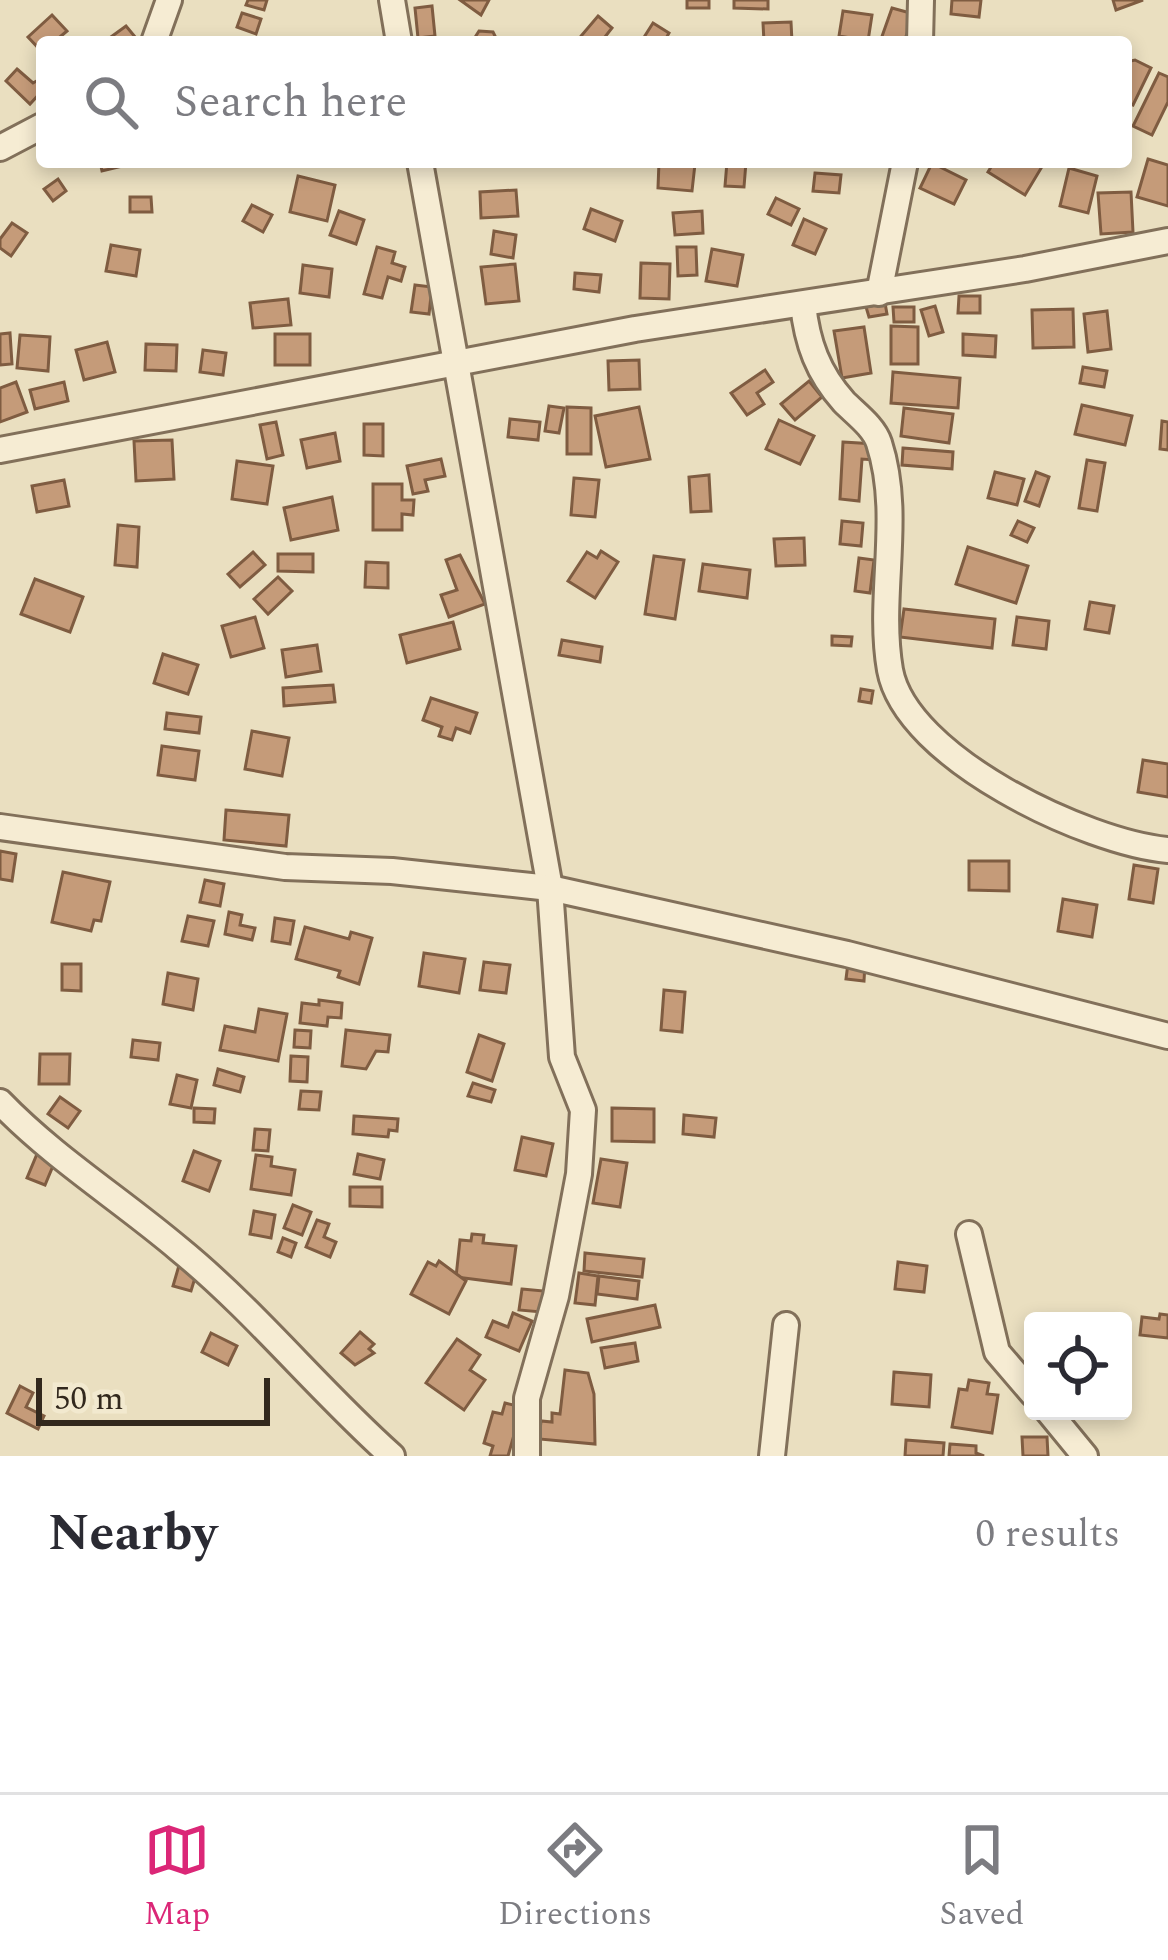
<!DOCTYPE html>
<style>
:root{--surface:#fff;--page:#f2f2f3;--text:#2b2b33;--muted:#7c7c81;--line:#e1e1e2;--accent:#db2777}
body{margin:0;font-family:Spectral,serif;background:var(--page);color:var(--text)}
.controls{position:absolute;right:36px;bottom:36px;display:grid;overflow:hidden;border-radius:12px;box-shadow:0 6px 18px #0003}
.controls button{width:108px;height:108px;display:grid;place-items:center;padding:0;border:0;border-bottom:3px solid var(--line);background:var(--surface);color:var(--text);font:60px sans-serif}
.scale{position:absolute;left:36px;bottom:30px;width:234px;box-sizing:border-box;padding-left:12px;border:6px solid #32281d;border-top:0;font-size:33px;line-height:42px;white-space:nowrap;color:#32281d;-webkit-text-stroke:9px #f2e9cf;paint-order:stroke}
.list{margin:0;padding:0;list-style:none}
h2{display:flex;justify-content:space-between;align-items:center;height:156px;margin:0;padding:0 48px;font-size:51px}
h2 small{font-size:39px;font-weight:400;color:var(--muted)}
.icon{flex:none;width:66px;height:66px;fill:none;stroke:currentColor;stroke-width:2;stroke-linecap:round;stroke-linejoin:round}
.map{position:relative;flex:none;width:1168px;height:1456px;overflow:hidden}
.search{position:absolute;background:var(--surface);box-shadow:0 6px 18px #0003;left:36px;right:36px;top:36px;height:132px;display:flex;align-items:center;gap:30px;box-sizing:border-box;padding:0 42px;border-radius:12px;color:var(--muted);font-size:45px}
.sheet{height:336px;background:var(--surface)}
nav{display:flex;justify-content:space-around;align-items:center;box-sizing:border-box;height:168px;border-top:3px solid var(--line);background:var(--surface);font-size:33px;color:var(--muted)}
nav a{display:grid;justify-items:center;gap:6px}
nav .on{color:var(--accent)}
.map>svg:first-child{display:block}
</style>
<div class="map">
<svg width="1168" height="1456" viewBox="0 0 1168 1456">
<rect width="100%" height="100%" fill="#eadfc0"/>
<g fill="#c59b79" stroke="#7f5c41" stroke-width="3">
<path d="M248,0H267L264,10L246,5Z"/>
<path d="M460,0H489L481,15Z"/>
<rect x="687" y="0" width="22" height="8"/>
<path d="M734,0H768V9L734,8Z"/>
<path d="M952,0H981L979,17L951,14Z"/>
<path d="M1113,0H1143L1116,10Z"/>
<path d="M432,6L435,36L418,38L415,8Z"/>
<path d="M892,8L914,14L904,42H880Z"/>
<path d="M843,11L872,15L868,41L839,36Z"/>
<path d="M242,13L261,19L256,34L237,27Z"/>
<path d="M52,15L67,31L54,42H42V52L28,37Z"/>
<path d="M598,16L612,28L601,42H576Z"/>
<path d="M791,22L792,42H764L763,23Z"/>
<path d="M653,23L669,33L664,42H641Z"/>
<path d="M126,26L136,38L104,42Z"/>
<path d="M479,31L493,32L498,42H472Z"/>
<path d="M1135,60L1151,68L1133,105L1126,102V62Z"/>
<path d="M17,69L33,83L42,78V91L30,104L6,81Z"/>
<path d="M1159,73L1168,77V102L1152,135L1133,126Z"/>
<path d="M1148,159L1168,165V206L1137,197Z"/>
<path d="M100,162H122L123,166L102,171Z"/>
<path d="M659,162L695,164L692,191L658,188Z"/>
<path d="M727,162H746L744,187L725,186Z"/>
<path d="M994,162H1039L1043,165L1025,195L988,172Z"/>
<path d="M932,163L966,180L954,204L920,188Z"/>
<path d="M1069,168L1097,176L1088,213L1060,206Z"/>
<path d="M815,173L841,175L839,193L813,191Z"/>
<path d="M298,176L335,185L327,221L290,212Z"/>
<path d="M58,179L66,191L53,201L44,189Z"/>
<path d="M516,190L518,216L481,218L480,192Z"/>
<path d="M1131,192L1133,232L1101,234L1098,193Z"/>
<path d="M130,197H151L152,212H130Z"/>
<path d="M776,198L799,209L791,225L768,214Z"/>
<path d="M252,205L272,215L263,232L243,221Z"/>
<path d="M591,209L622,221L615,241L584,229Z"/>
<path d="M339,211L364,220L356,244L330,235Z"/>
<path d="M702,211L703,233L675,235L673,213Z"/>
<path d="M804,219L826,229L815,254L793,245Z"/>
<path d="M12,223L27,233L11,256L0,248V239Z"/>
<path d="M494,231L516,235L513,258L491,254Z"/>
<path d="M111,245L140,250L136,276L106,271Z"/>
<path d="M377,247L395,252L392,263L405,267L401,281L388,277L382,298L364,294Z"/>
<path d="M677,247H696L697,275L678,276Z"/>
<path d="M712,249L743,255L737,286L706,281Z"/>
<path d="M641,263L670,264L669,299L640,298Z"/>
<path d="M515,264L519,301L486,304L481,267Z"/>
<path d="M303,265L332,269L329,297L300,293Z"/>
<path d="M575,273L601,275L599,292L574,289Z"/>
<path d="M415,285L432,287L429,314L411,312Z"/>
<path d="M959,296H980V313H958Z"/>
<path d="M288,299L291,325L253,328L250,303Z"/>
<path d="M885,303L887,314L869,317L866,307Z"/>
<path d="M935,306L943,332L929,336L921,310Z"/>
<path d="M893,307H914V322H894Z"/>
<path d="M1073,309L1074,347L1033,348L1032,310Z"/>
<path d="M1107,311L1111,349L1088,352L1084,314Z"/>
<path d="M891,326L918,327V364H891Z"/>
<path d="M864,327L871,373L842,378L834,331Z"/>
<path d="M10,333L12,364L0,365V334Z"/>
<rect x="275" y="334" width="35" height="31"/>
<path d="M963,334L996,336L995,357L963,355Z"/>
<path d="M20,335L50,337L48,371L17,368Z"/>
<path d="M107,342L115,372L84,380L76,350Z"/>
<path d="M146,344L177,345L176,371L145,370Z"/>
<path d="M203,350L226,353L223,375L200,372Z"/>
<path d="M639,360L640,389L609,390L608,361Z"/>
<path d="M1083,367L1107,371L1104,387L1080,383Z"/>
<path d="M765,370L773,382L757,393L764,404L747,415L731,393Z"/>
<path d="M893,372L960,378L958,408L891,403Z"/>
<path d="M809,381L822,397L795,420L781,404Z"/>
<path d="M16,382L27,412L0,422V388Z"/>
<path d="M64,382L68,401L35,409L30,390Z"/>
<path d="M1082,405L1132,416L1125,445L1075,434Z"/>
<path d="M549,406L564,408L559,433L545,431Z"/>
<path d="M567,407L591,408V454H567Z"/>
<path d="M639,407L650,459L606,467L595,416Z"/>
<path d="M904,408L953,414L949,443L901,436Z"/>
<path d="M510,419L540,422L538,440L508,437Z"/>
<path d="M779,420L814,436L800,464L766,449Z"/>
<path d="M1162,421L1168,422V450L1160,449Z"/>
<path d="M276,422L283,455L267,459L260,425Z"/>
<path d="M364,424H383V456L364,455Z"/>
<path d="M335,433L340,461L307,468L301,440Z"/>
<path d="M172,440L174,479L136,481L134,441Z"/>
<path d="M843,442L875,444L874,460L862,459L859,501L840,499Z"/>
<path d="M903,448L953,452L952,469L902,465Z"/>
<path d="M441,459L445,476L425,480L428,491L413,494L407,466Z"/>
<path d="M1087,460L1105,463L1097,511L1079,508Z"/>
<path d="M237,461L273,466L267,504L232,499Z"/>
<path d="M995,472L1024,479L1017,505L988,498Z"/>
<path d="M1036,472L1049,477L1039,506L1025,501Z"/>
<path d="M709,475L711,511L691,512L689,477Z"/>
<path d="M574,478L599,480L595,517L571,515Z"/>
<path d="M64,480L69,506L37,512L32,486Z"/>
<path d="M373,484H402V500H414L413,515L402,514V530H373Z"/>
<path d="M332,497L338,530L291,540L284,508Z"/>
<path d="M842,521L863,523L861,546L840,544Z"/>
<path d="M1018,521L1034,528L1027,542L1011,535Z"/>
<path d="M118,525L139,527L137,567L115,565Z"/>
<path d="M804,538L805,565L776,566L774,539Z"/>
<path d="M968,547L1028,566L1016,603L956,584Z"/>
<path d="M601,551L618,562L595,598L568,581L587,552L597,558Z"/>
<path d="M253,552L265,565L240,587L228,574Z"/>
<path d="M278,554H313V572L278,571Z"/>
<path d="M460,555L485,604L449,617L441,595L457,590L446,560Z"/>
<path d="M654,556L684,560L675,619L645,614Z"/>
<path d="M859,558L874,560L870,593L855,591Z"/>
<path d="M366,562L388,563V588L365,587Z"/>
<path d="M703,564L750,570L747,598L699,591Z"/>
<path d="M278,577L292,591L268,614L254,599Z"/>
<path d="M35,579L83,597L70,632L21,614Z"/>
<path d="M1090,602L1114,606L1109,633L1085,629Z"/>
<path d="M904,609L995,619L992,648L900,637Z"/>
<path d="M255,617L264,648L231,657L222,626Z"/>
<path d="M1017,617L1049,621L1046,649L1013,645Z"/>
<path d="M453,622L460,649L407,663L400,635Z"/>
<path d="M832,636L852,637L851,646L832,645Z"/>
<path d="M562,640L602,647L600,662L559,655Z"/>
<path d="M317,645L321,671L286,677L282,650Z"/>
<path d="M163,654L198,665L188,694L154,683Z"/>
<path d="M333,685L335,702L284,706L283,688Z"/>
<path d="M861,689L873,691L871,703L859,701Z"/>
<path d="M431,698L477,713L470,733L456,728L452,740L439,736L442,727L423,720Z"/>
<path d="M167,713L201,717L199,733L165,729Z"/>
<path d="M252,731L289,738L282,776L245,769Z"/>
<path d="M162,746L199,751L195,780L158,775Z"/>
<path d="M1143,760L1168,764V797L1138,792Z"/>
<path d="M226,810L289,815L286,846L224,840Z"/>
<path d="M0,851L16,854L12,881L0,879Z"/>
<path d="M969,861H1009V891L969,890Z"/>
<path d="M1134,865L1158,869L1153,903L1129,899Z"/>
<path d="M63,872L110,882L101,921L94,920L91,931L52,922Z"/>
<path d="M205,880L224,884L220,906L200,902Z"/>
<path d="M1063,899L1097,905L1092,937L1058,931Z"/>
<path d="M229,912L242,915L240,925L255,928L252,940L225,934Z"/>
<path d="M188,916L214,921L208,946L182,941Z"/>
<path d="M275,918L294,921L290,944L272,941Z"/>
<path d="M305,927L349,939L351,932L372,938L359,984L338,977L340,971L296,959Z"/>
<path d="M424,953L465,959L459,993L419,986Z"/>
<path d="M484,962L510,965L506,993L480,990Z"/>
<path d="M848,963L865,964L864,981L846,979Z"/>
<path d="M62,964H81V991L62,990Z"/>
<path d="M168,973L198,979L193,1010L163,1004Z"/>
<path d="M664,990L685,992L682,1032L661,1030Z"/>
<path d="M319,1000L342,1003L341,1018L328,1017L327,1026L300,1023L302,1003L319,1005Z"/>
<path d="M259,1009L287,1014L278,1061L220,1050L225,1026L255,1032Z"/>
<path d="M295,1030L311,1031L310,1048L294,1047Z"/>
<path d="M346,1030L390,1035L388,1052L376,1051L366,1069L342,1066Z"/>
<path d="M479,1035L504,1044L492,1081L467,1072Z"/>
<path d="M133,1040L160,1043L158,1060L131,1057Z"/>
<path d="M40,1054H70L69,1084H39Z"/>
<path d="M291,1056L308,1057L307,1082L290,1081Z"/>
<path d="M218,1069L244,1077L240,1092L214,1085Z"/>
<path d="M177,1075L197,1080L191,1108L170,1104Z"/>
<path d="M473,1083L495,1090L491,1102L468,1096Z"/>
<path d="M301,1091L321,1092L319,1110L299,1109Z"/>
<path d="M60,1097L80,1111L68,1128L48,1114Z"/>
<path d="M194,1108L215,1109L214,1123L194,1122Z"/>
<path d="M612,1108L654,1109V1142L612,1141Z"/>
<path d="M684,1115L716,1118L714,1137L683,1134Z"/>
<path d="M354,1116L398,1119L397,1131L389,1130L388,1137L353,1134Z"/>
<path d="M255,1129L270,1130L268,1151L253,1150Z"/>
<path d="M522,1137L553,1144L546,1176L515,1170Z"/>
<path d="M194,1151L220,1161L209,1191L183,1181Z"/>
<path d="M37,1154L55,1161L45,1185L27,1178Z"/>
<path d="M358,1154L384,1160L380,1179L354,1174Z"/>
<path d="M256,1155L272,1157L271,1166L295,1170L291,1195L251,1189Z"/>
<path d="M601,1159L627,1163L620,1207L593,1203Z"/>
<path d="M350,1187H382V1207L350,1206Z"/>
<path d="M293,1205L311,1212L302,1235L284,1228Z"/>
<path d="M254,1211L275,1215L271,1238L250,1234Z"/>
<path d="M317,1220L329,1224L324,1237L336,1242L330,1257L306,1247Z"/>
<path d="M472,1234L484,1235L483,1243L516,1246L511,1284L456,1277L460,1240L471,1241Z"/>
<path d="M283,1238L296,1243L291,1257L278,1252Z"/>
<path d="M585,1253L644,1259L642,1277L584,1271Z"/>
<path d="M439,1261L466,1281L449,1314L411,1294L428,1262L436,1266Z"/>
<path d="M180,1262L198,1268L191,1291L173,1286Z"/>
<path d="M898,1262L927,1266L924,1292L895,1289Z"/>
<path d="M579,1273L598,1276L595,1305L575,1303Z"/>
<path d="M599,1276L639,1281L637,1299L597,1294Z"/>
<path d="M522,1289L544,1291L541,1312L519,1310Z"/>
<path d="M655,1305L660,1327L592,1342L587,1319Z"/>
<path d="M513,1313L532,1321L519,1351L486,1337L493,1321L508,1327Z"/>
<path d="M1160,1314L1168,1315V1338L1140,1335L1142,1317L1159,1319Z"/>
<path d="M360,1332L374,1344L369,1349L374,1353L355,1365L341,1353Z"/>
<path d="M211,1333L237,1346L228,1365L202,1352Z"/>
<path d="M457,1339L480,1355L470,1370L485,1380L464,1410L426,1383Z"/>
<path d="M635,1343L638,1361L605,1368L601,1348Z"/>
<path d="M565,1370L588,1373L594,1394L595,1444L539,1439L541,1421L552,1422V1413L560,1414Z"/>
<path d="M894,1372L931,1375L929,1407L892,1404Z"/>
<path d="M969,1380L989,1383L987,1394L998,1395L992,1433L952,1427L959,1389L967,1390Z"/>
<path d="M20,1386L33,1393L26,1407L44,1416L38,1429L7,1413Z"/>
<path d="M505,1403L522,1407L508,1456H490L493,1446L484,1443L493,1412L502,1414Z"/>
<path d="M1022,1437H1047L1048,1456H1023Z"/>
<path d="M906,1440L944,1443L943,1456H905Z"/>
<path d="M950,1444L976,1446V1453L984,1456H949Z"/>
</g>
<g fill="none" stroke-linecap="round" stroke-linejoin="round">
<defs>
<g id="street">
<path d="M392,0L399,42"/>
<path d="M154,42L169,0"/>
<path d="M920,42L921,0"/>
<path d="M0,148L42,126"/>
<path d="M420,162L550,888L562,1057L583,1110L579,1174L556,1296L527,1398V1456"/>
<path d="M879,293L905,162"/>
<path d="M803,304C807,343 818,373 844,402C856,414 874,427 879,443C903,517 877,595 890,670C906,758 1087,843 1168,850"/>
<path d="M0,450L635,329L1025,269L1168,241"/>
<path d="M0,827L285,867L392,871L550,888L847,954L1168,1036"/>
<path d="M0,1102C54,1158 120,1199 179,1249C256,1312 318,1390 392,1456"/>
<path d="M969,1234L997,1352L1033,1394"/>
<path d="M1048,1411L1085,1456"/>
<path d="M772,1456L786,1325"/>
</g>
</defs>
<use href="#street" stroke="#82705a" stroke-width="30"/>
<use href="#street" stroke="#f6ecd3" stroke-width="24"/>
</g>
</svg>
<div class="controls">
<button><svg class="icon" aria-label="locate" viewBox="0 0 24 24"><circle cx="12" cy="12" r="6"/><path d="M12 2v4M12 18v4M2 12h4M18 12h4"/></svg></button>
</div>
<div class="scale">50 m</div>
<div class="search"><svg class="icon" aria-label="search" viewBox="0 0 24 24"><circle cx="10" cy="10" r="6"/><path d="M15 15l6 6"/></svg>Search here</div>
</div>
<section class="sheet">
<h2>Nearby<small>0 results</small></h2>
<ul class="list">
</ul>
</section>
<nav>
<a class="on"><svg class="icon" aria-label="map" viewBox="0 0 24 24"><path d="M3 6l6-2 6 2 6-2v14l-6 2-6-2-6 2zM9 4v14M15 6v14"/></svg>Map</a>
<a><svg class="icon" aria-label="directions" viewBox="0 0 24 24"><path d="M12 3l9 9-9 9-9-9zM9 14v-3h6M13 9l2 2-2 2"/></svg>Directions</a>
<a><svg class="icon" aria-label="saved" viewBox="0 0 24 24"><path d="M7 4h10v16l-5-4-5 4z"/></svg>Saved</a>
</nav>
